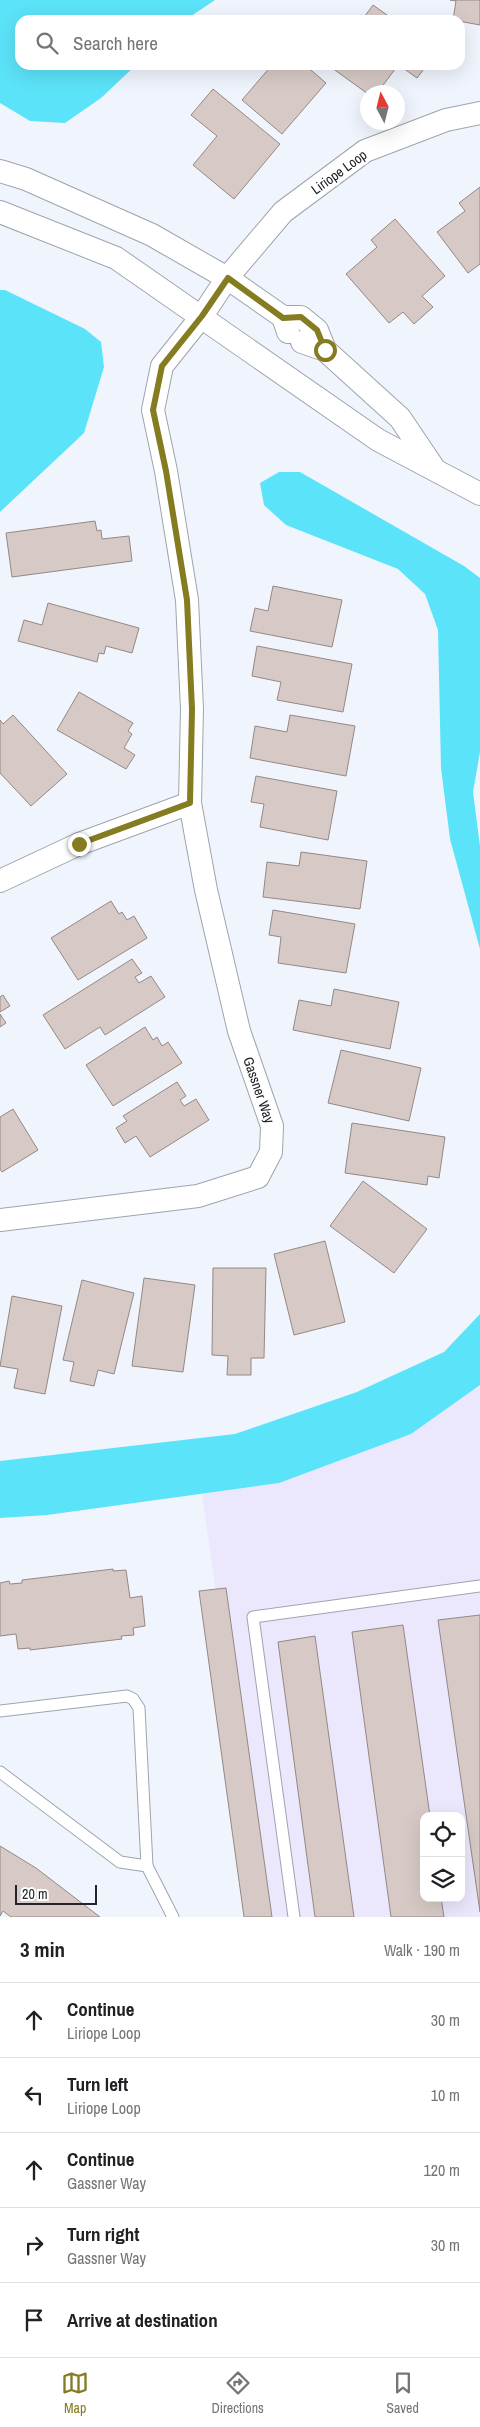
<!DOCTYPE html>
<meta charset="utf-8">
<style>
:root{--surface:#fff;--page:#f6f6f6;--text:#202124;--muted:#757577;--line:#e0e0e0;--accent:#857b21}
body{margin:0;font-family:"Archivo Narrow",sans-serif;background:var(--page);color:var(--text)}
.controls{position:absolute;right:15px;bottom:15px;display:grid;overflow:hidden;border-radius:10px;box-shadow:0 5px 20px #0002}
.controls button{width:45px;height:45px;display:grid;place-items:center;padding:0;border:0;border-bottom:1px solid var(--line);background:var(--surface);color:var(--text);font:25px sans-serif}
.compass{position:absolute;left:360px;top:85px;width:45px;height:45px;border-radius:50%;background:var(--surface);box-shadow:0 5px 20px #0002;rotate:353deg}
.scale{position:absolute;left:15px;bottom:12px;width:82px;box-sizing:border-box;padding-left:5px;border:2px solid #212428;border-top:0;font-size:14px;line-height:18px;white-space:nowrap;color:#212428;-webkit-text-stroke:4px #fff;paint-order:stroke}
.stop{position:absolute;width:15px;height:15px;margin:-11px;border:4px solid #857b21;border-radius:50%;background:#fff}
.stop.end{background:#857b21;border-color:#fff;box-shadow:0 1px 5px #0008}
.list{margin:0;padding:0;list-style:none}
h2{display:flex;justify-content:space-between;align-items:center;height:65px;margin:0;padding:0 20px;font-size:21px}
h2 small{font-size:16px;font-weight:400;color:var(--muted)}
.list li{display:grid;grid-template-columns:32px 1fr auto;gap:15px;align-items:center;box-sizing:border-box;height:75px;padding:0 20px;border-top:1px solid var(--line)}
.list b{display:block;font-size:19px;white-space:nowrap}
.list p{margin:0;font-size:16px;white-space:nowrap;color:var(--muted)}
.list em{font-size:16px;font-style:normal;color:var(--muted)}
.icon{flex:none;width:28px;height:28px;fill:none;stroke:currentColor;stroke-width:2;stroke-linecap:round;stroke-linejoin:round}
.map{position:relative;flex:none;width:480px;height:1917px;overflow:hidden}
.search{position:absolute;background:var(--surface);box-shadow:0 5px 20px #0002;left:15px;right:15px;top:15px;height:55px;display:flex;align-items:center;gap:12px;box-sizing:border-box;padding:0 18px;border-radius:15px;color:var(--muted);font-size:19px}
.sheet{height:440px;background:var(--surface)}
nav{display:flex;justify-content:space-around;align-items:center;box-sizing:border-box;height:70px;border-top:1px solid var(--line);background:var(--surface);font-size:14px;color:var(--muted)}
nav a{display:grid;justify-items:center;gap:2px}
nav .on{color:var(--accent)}
.map>svg:first-child{display:block}
</style>
<div class="map">
<svg width="480" height="1917" viewBox="0 0 480 1917">
<rect width="100%" height="100%" fill="#f0f5fd"/>
<path fill="#ebe8fe" fill-rule="evenodd" d="M480,1385V1917H261L202,1494L279,1483L477,1388ZM424,1816H461V1898H424Z"/>
<g fill="#5be3f9">
<path d="M0,0H215L185,20H20V65H136L101,98L65,123L30,121L0,103Z"/>
<path d="M0,290H5L85,329L101,342L104,367L84,433L0,512Z"/>
<path d="M279,472H300L464,566L480,578V752L473,792L480,846V949L450,839L441,768L438,630L425,594L398,569L286,525L264,505L260,483Z"/>
<path d="M480,1314V1385L411,1434L279,1483L47,1515L0,1518V1461L235,1434L357,1392L444,1352Z"/>
</g>
<g fill="#d7cac6" stroke="#948884">
<path d="M450,0H480V25L453,20L456,1Z"/>
<path d="M373,5L394,20H362Z"/>
<path d="M272,65H305L326,83L282,134L242,100Z"/>
<path d="M328,65H398L378,92H368V94Z"/>
<path d="M399,65H427L417,78Z"/>
<path d="M213,89L280,144L234,199L193,165L217,136L191,115Z"/>
<path d="M480,187V264L468,273L437,232L465,211L459,203Z"/>
<path d="M395,219L445,276L422,296L433,307L414,324L403,312L389,323L346,274L377,247L371,240Z"/>
<path d="M95,521L97,531L101,530L102,539L129,536L132,561L12,577L6,533Z"/>
<path d="M273,586L342,600L332,647L250,631L255,608L268,611Z"/>
<path d="M48,603L139,628L132,653L106,646L104,654L99,653L97,662L18,641L24,620L42,625Z"/>
<path d="M257,646L352,664L343,712L277,700L281,682L252,676Z"/>
<path d="M79,692L133,723L128,731L132,734L124,748L135,755L126,769L57,730Z"/>
<path d="M13,715L67,774L31,806L0,773V720L3,724Z"/>
<path d="M290,715L355,726L346,776L250,758L255,726L287,732Z"/>
<path d="M256,776L337,791L328,840L260,827L264,804L251,802Z"/>
<path d="M301,852L367,861L360,909L263,897L267,862L299,866Z"/>
<path d="M111,901L119,914L122,912L127,920L134,916L147,938L78,980L51,938Z"/>
<path d="M273,910L355,924L346,973L278,963L281,937L269,935Z"/>
<path d="M132,959L142,973L135,977L139,983L151,976L165,997L105,1035L100,1027L65,1049L43,1015Z"/>
<path d="M334,989L399,1002L390,1049L293,1030L299,1000L331,1006Z"/>
<path d="M3,995L10,1006L0,1012V997Z"/>
<path d="M0,1014L6,1023L0,1027Z"/>
<path d="M145,1027L153,1040L157,1037L162,1046L168,1042L182,1063L113,1106L86,1065Z"/>
<path d="M341,1050L421,1068L409,1121L328,1103Z"/>
<path d="M177,1082L186,1096L180,1100L184,1106L196,1099L209,1120L150,1157L136,1136L125,1143L116,1128L127,1121L123,1116Z"/>
<path d="M13,1109L38,1150L2,1172L0,1169V1117Z"/>
<path d="M352,1123L445,1137L439,1178L428,1176L427,1185L345,1173Z"/>
<path d="M363,1181L427,1229L394,1273L330,1226Z"/>
<path d="M325,1241L345,1322L294,1335L274,1254Z"/>
<path d="M213,1268H266L264,1358H251V1375H227L228,1356L212,1355Z"/>
<path d="M144,1278L195,1285L183,1372L132,1366Z"/>
<path d="M82,1280L134,1293L114,1374L98,1370L94,1386L70,1381L74,1362L63,1360Z"/>
<path d="M12,1296L62,1306L45,1394L14,1388L18,1369L0,1366Z"/>
<path d="M113,1569V1571L126,1570L130,1598L142,1596L145,1626L133,1628L134,1635L121,1636L122,1639L30,1650V1648L18,1649L16,1634L0,1636V1583L9,1581L10,1584L22,1583V1580Z"/>
<path d="M226,1588L272,1917H244L199,1591Z"/>
<path d="M480,1615V1912L438,1620Z"/>
<path d="M403,1625L430,1816H424V1898H441L444,1917H391L352,1632Z"/>
<path d="M315,1636L354,1917H315L278,1642Z"/>
<path d="M0,1846L36,1868L100,1917H11L3,1911L0,1916Z"/>
</g>
<g fill="none" stroke-linecap="round" stroke-linejoin="round">
<defs>
<g id="service">
<path d="M0,1711L127,1696L133,1699L139,1708L147,1866"/>
<path d="M0,1772L120,1862L147,1866L173,1917"/>
<path d="M294,1917L253,1617L480,1586"/>
</g>
<g id="minor">
<path d="M0,171L26,179L152,235L227,278L283,317L288,332"/>
<path d="M0,212L116,258L378,440L480,494"/>
<path d="M283,317H301L317,330L325,350L400,418L433,467"/>
<path d="M302,342L325,350"/>
<path d="M190,803L192,709L187,600L166,471L153,410L162,366L202,316L227,278L283,212L365,151L446,120L480,113"/>
<path d="M0,881L79,844L190,803L206,890L239,1031L272,1126L271,1152L258,1177L198,1196L0,1220"/>
</g>
</defs>
<use href="#service" stroke="#9ea4ad" stroke-width="13"/>
<use href="#minor" stroke="#9ea4ad" stroke-width="24"/>
<use href="#service" stroke="#fff" stroke-width="11"/>
<use href="#minor" stroke="#fff" stroke-width="22"/>
</g>
<g fill="none" stroke-linecap="round" stroke-linejoin="round">
<path stroke="#857b21" stroke-width="6" d="M79,844L190,803L192,709L187,600L166,471L153,410L162,366L202,316L228,278L283,318L301,317L317,330L325,350"/>
</g>
<g text-anchor="middle" stroke-width="5" stroke-linejoin="round" paint-order="stroke">
<g font-size="14" fill="#212428" stroke="#fff">
<text transform="translate(339 172) rotate(-36)" y="5">Liriope Loop</text>
<text transform="translate(259 1090) rotate(71)" y="5">Gassner Way</text>
</g>
</g>
</svg>
<div class="controls">
<button><svg class="icon" aria-label="locate" viewBox="0 0 24 24"><circle cx="12" cy="12" r="6"/><path d="M12 2v4M12 18v4M2 12h4M18 12h4"/></svg></button>
<button><svg class="icon" aria-label="layers" viewBox="0 0 24 24"><path d="M12 4l9 5-9 5-9-5zM3 14l9 5 9-5"/></svg></button>
</div>
<svg class="compass" viewBox="-18 -18 36 36"><path d="M0-13l5 13h-10z" fill="#e53935"/><path d="M0 13l5-13h-10z" fill="#757577"/></svg>
<div class="scale">20 m</div>
<div class="stop" style="left:325px;top:350px"></div>
<div class="stop end" style="left:79px;top:844px"></div>
<div class="search"><svg class="icon" aria-label="search" viewBox="0 0 24 24"><circle cx="10" cy="10" r="6"/><path d="M15 15l6 6"/></svg>Search here</div>
</div>
<section class="sheet">
<h2>3 min<small>Walk · 190 m</small></h2>
<ul class="list">
<li><svg class="icon" aria-label="ahead" viewBox="0 0 24 24"><path d="M12 20V5M6 11l6-6 6 6"/></svg><div><b>Continue</b><p>Liriope Loop</p></div><em>30 m</em></li>
<li><svg class="icon" aria-label="left" viewBox="0 0 24 24"><path d="M17 20v-9H6M10 6l-5 5 5 5"/></svg><div><b>Turn left</b><p>Liriope Loop</p></div><em>10 m</em></li>
<li><svg class="icon" aria-label="ahead" viewBox="0 0 24 24"><path d="M12 20V5M6 11l6-6 6 6"/></svg><div><b>Continue</b><p>Gassner Way</p></div><em>120 m</em></li>
<li><svg class="icon" aria-label="right" viewBox="0 0 24 24"><path d="M7 20v-9h11M14 6l5 5-5 5"/></svg><div><b>Turn right</b><p>Gassner Way</p></div><em>30 m</em></li>
<li><svg class="icon" aria-label="arrive" viewBox="0 0 24 24"><path d="M6 21V4h12l-3 4 3 4H6"/></svg><div><b>Arrive at destination</b></div></li>
</ul>
</section>
<nav>
<a class="on"><svg class="icon" aria-label="map" viewBox="0 0 24 24"><path d="M3 6l6-2 6 2 6-2v14l-6 2-6-2-6 2zM9 4v14M15 6v14"/></svg>Map</a>
<a><svg class="icon" aria-label="directions" viewBox="0 0 24 24"><path d="M12 3l9 9-9 9-9-9zM9 14v-3h6M13 9l2 2-2 2"/></svg>Directions</a>
<a><svg class="icon" aria-label="saved" viewBox="0 0 24 24"><path d="M7 4h10v16l-5-4-5 4z"/></svg>Saved</a>
</nav>
